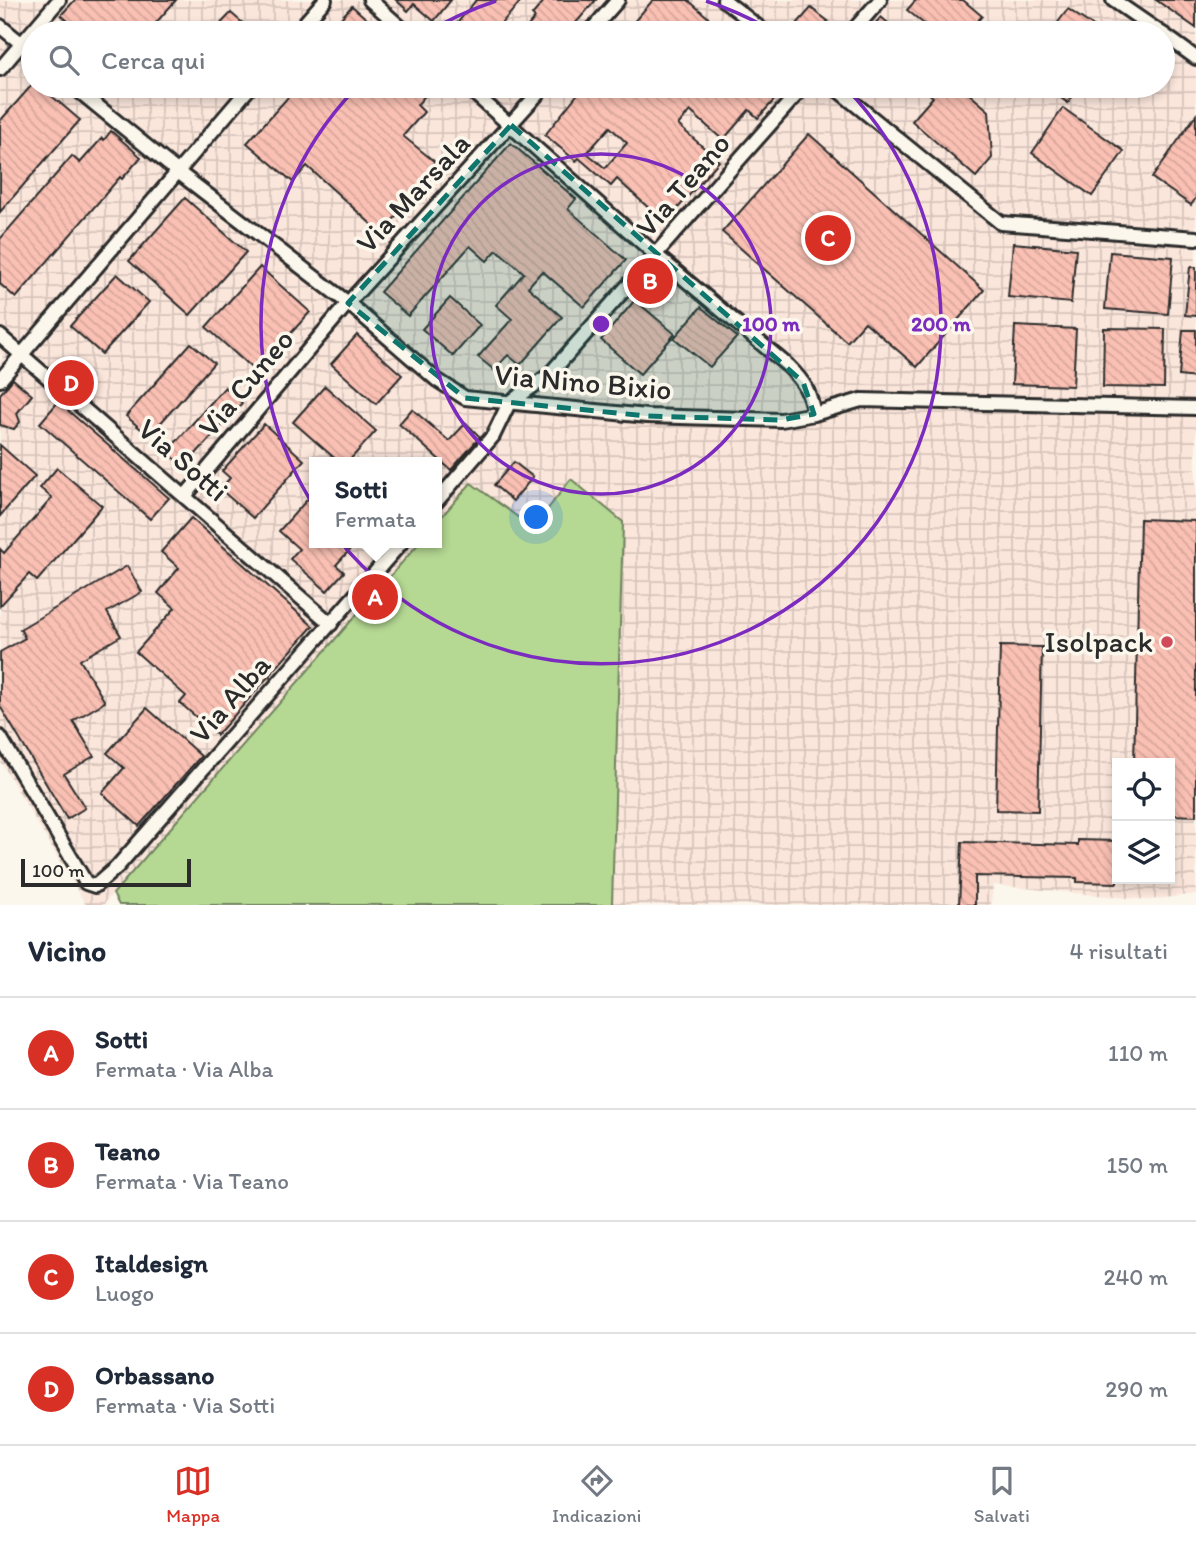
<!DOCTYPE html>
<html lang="it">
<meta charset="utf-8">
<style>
:root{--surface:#fff;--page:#f2f2f3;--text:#1f2937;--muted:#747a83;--line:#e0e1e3;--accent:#d93025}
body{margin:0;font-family:Itim,sans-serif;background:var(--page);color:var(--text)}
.controls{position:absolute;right:21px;bottom:21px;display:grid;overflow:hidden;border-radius:0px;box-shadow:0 4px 10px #0003}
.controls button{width:63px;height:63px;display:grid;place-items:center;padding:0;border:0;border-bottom:2px solid var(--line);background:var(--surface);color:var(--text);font:35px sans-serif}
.scale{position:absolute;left:21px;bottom:18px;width:170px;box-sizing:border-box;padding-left:7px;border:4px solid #2b2b2b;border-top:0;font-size:19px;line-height:24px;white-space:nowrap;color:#2b2b2b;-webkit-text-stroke:5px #fbf7ec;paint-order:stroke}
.you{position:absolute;left:537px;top:518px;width:24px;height:24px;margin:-18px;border:5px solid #fff;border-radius:50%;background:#1a73e8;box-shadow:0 0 0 10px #1a73e833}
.badge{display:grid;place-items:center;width:46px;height:46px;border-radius:50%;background:var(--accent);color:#fff;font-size:23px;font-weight:700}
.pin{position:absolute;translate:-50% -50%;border:4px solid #fff;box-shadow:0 2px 7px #0006}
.popup{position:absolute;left:309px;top:457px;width:133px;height:91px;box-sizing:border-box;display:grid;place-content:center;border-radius:0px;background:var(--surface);filter:drop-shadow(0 2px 5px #0005);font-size:23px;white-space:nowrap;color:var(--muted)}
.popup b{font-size:26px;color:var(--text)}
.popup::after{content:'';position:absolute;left:50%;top:100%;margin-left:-14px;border:14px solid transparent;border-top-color:var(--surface)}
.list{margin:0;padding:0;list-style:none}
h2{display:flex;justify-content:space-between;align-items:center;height:91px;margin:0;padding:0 28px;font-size:30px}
h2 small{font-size:23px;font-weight:400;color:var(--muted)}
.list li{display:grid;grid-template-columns:46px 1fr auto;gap:21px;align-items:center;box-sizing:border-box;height:112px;padding:0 28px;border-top:2px solid var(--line)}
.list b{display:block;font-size:26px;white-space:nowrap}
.list p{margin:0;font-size:23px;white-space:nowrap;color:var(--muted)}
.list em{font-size:23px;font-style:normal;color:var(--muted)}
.icon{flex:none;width:38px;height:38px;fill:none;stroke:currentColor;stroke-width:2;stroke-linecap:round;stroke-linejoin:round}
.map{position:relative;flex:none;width:1196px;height:905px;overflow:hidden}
.search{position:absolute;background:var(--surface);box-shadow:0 4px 10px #0003;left:21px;right:21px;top:21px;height:77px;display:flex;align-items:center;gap:18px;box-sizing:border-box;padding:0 24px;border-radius:38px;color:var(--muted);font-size:26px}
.sheet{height:539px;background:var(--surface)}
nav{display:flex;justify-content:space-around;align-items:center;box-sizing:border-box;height:98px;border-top:2px solid var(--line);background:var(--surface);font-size:19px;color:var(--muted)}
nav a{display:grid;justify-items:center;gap:4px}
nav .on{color:var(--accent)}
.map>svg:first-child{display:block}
</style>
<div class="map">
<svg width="1196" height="905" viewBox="0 0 1196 905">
<defs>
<pattern id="industrial-grid" width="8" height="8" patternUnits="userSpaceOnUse" patternTransform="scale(1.75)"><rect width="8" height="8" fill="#fbe6db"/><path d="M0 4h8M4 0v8" fill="none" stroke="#d7c5bc"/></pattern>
<pattern id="building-back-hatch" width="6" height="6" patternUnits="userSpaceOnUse" patternTransform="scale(1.75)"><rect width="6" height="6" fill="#fac0b3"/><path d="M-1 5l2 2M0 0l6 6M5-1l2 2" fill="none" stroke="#d6a59a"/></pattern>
</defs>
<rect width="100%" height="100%" fill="#fbf7ec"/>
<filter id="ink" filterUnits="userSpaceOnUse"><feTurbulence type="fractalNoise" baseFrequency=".0143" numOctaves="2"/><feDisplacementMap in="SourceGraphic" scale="14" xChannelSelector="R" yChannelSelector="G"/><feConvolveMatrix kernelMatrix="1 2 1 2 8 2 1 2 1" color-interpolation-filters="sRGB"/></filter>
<g filter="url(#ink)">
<path fill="url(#industrial-grid)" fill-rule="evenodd" d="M0,0H1196V894L1148,900L993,885L991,905H612L623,522L533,528L472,483L436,523V462H314V543H419L103,905H86L0,761V361L3,357L0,354ZM33,33H1163V86H33ZM1117,763H1170V879H1117Z"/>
<path fill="#b5d893" stroke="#70825f" stroke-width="2" d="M571,479L623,522L612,905H119L113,894L419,543H436V523L471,483L533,528Z"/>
<g fill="url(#building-back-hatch)" stroke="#2b2b2b" stroke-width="2" fill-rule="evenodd">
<path d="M75,0H176L147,33H82L61,15Z"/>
<path d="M396,0H451L434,21L414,4L408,11Z"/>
<path d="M476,0H522L493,33H453L461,24L458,22Z"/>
<path d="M545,0H596L567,33H522L535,18L532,15Z"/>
<path d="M653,0H688L726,33H624Z"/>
<path d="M916,0H963L982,16L967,33H935L907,10Z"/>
<path d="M1156,0H1196V28Z"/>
<path d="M352,6L368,20L360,28L366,33H327Z"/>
<path d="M811,8L828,21L818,33H808L797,24Z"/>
<path d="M1068,9L1103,33H1050Z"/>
<path d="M231,13L254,33H212Z"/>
<path d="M881,17L900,33H867Z"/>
<path d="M31,86H40L80,120L0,212V121Z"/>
<path d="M298,86H425L430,90L417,105L424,112L403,136L435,162L430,167L436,173L381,233L307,166L293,182L247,143Z"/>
<path d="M584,86H764L777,97L758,118L749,110L723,140L690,111L678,125L719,161L665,223L617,179L611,186L579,158L576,161L545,135ZM610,127L627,143L605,168L587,153Z"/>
<path d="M920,86H960L989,111L992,158L976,177L912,121L933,97Z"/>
<path d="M1044,86H1080L1068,103Z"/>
<path d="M1063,108L1124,151L1092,196L1032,153Z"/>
<path d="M1196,115V198L1191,205L1152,178Z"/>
<path d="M111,131L141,157L122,179L120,177L16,298L0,284V239L72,156L80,163L102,138L104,140Z"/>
<path d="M809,134L984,290L917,367L865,322L847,342L722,232Z"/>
<path d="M511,143L576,199L568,209L626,260L584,307L542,271L528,287L562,317L520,365L508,355L494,370L478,357L512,319L496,305L524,273L497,250L487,261L470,246L408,316L380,292Z"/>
<path d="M185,198L246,252L190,315L129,261Z"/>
<path d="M1013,243L1076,249L1071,303L1008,297Z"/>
<path d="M1110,252L1173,257L1168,314L1105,309Z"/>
<path d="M260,267L310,312L256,372L206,327Z"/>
<path d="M1190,267H1196V316L1185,315Z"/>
<path d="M117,274L149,302L102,354L70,326Z"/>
<path d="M450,298L480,325L453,356L422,329Z"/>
<path d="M635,300L675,334L640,374L601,340Z"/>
<path d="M701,307L737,337L710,367L674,338Z"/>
<path d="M1015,326L1076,329L1073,386L1012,384Z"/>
<path d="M1104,328L1165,329L1164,388L1103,387Z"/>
<path d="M1183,330H1196V378L1179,376Z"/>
<path d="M357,335L402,375L376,404L331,364Z"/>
<path d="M191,343L214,363L149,436L126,416Z"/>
<path d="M13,379L32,395L17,413L20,422L14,429L0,425V394Z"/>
<path d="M325,386L376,431L348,462H339L293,422Z"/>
<path d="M225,387L242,403L184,467L167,452Z"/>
<path d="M58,402L169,498L150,519L40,423Z"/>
<path d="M412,409L449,441L466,423L480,437L451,470L399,424Z"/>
<path d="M264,424L304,460L253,518L220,489L230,478L222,471Z"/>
<path d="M0,445L35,476L0,516Z"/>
<path d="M514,462L533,477L513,501L494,485Z"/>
<path d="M57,468L102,506L37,581L29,574L0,606V549L4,553L52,498L40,488Z"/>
<path d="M314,492V543H356L336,565L344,572L327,591L290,559L299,549L279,531Z"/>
<path d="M191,518L313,626L217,735L180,703L186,696L136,652L175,608L158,593L179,568L161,552Z"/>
<path d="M1140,519L1196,521V816L1170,815V763H1134Z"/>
<path d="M127,566L142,592L107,612L121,636L80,660L105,702L73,721L94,756L64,774L85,808L67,819L0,706V652L25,638L20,629Z"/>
<path d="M1000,646L1042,647L1038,811L996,810Z"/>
<path d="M147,708L201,756L139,826L102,793L124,768L107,753Z"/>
<path d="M1078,840L1117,841V883L1077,882V878L975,876V905H959L962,842L1078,845Z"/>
</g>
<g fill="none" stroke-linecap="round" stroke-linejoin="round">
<defs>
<g id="minor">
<path d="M370,0L407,33"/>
<path d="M724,0L766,33"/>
<path d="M1113,0L1161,33"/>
<path d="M0,26L33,53"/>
<path d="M296,33L325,0"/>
<path d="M589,33L618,0"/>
<path d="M851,33L880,0"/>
<path d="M1163,34L1196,58"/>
<path d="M0,69L59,0"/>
<path d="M73,86L178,172L348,303L437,380L465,398L647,416L781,420L814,414L861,400L1196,408"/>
<path d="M466,86L656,255L788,366C805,383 809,390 814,414"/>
<path d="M833,86L1001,223L1196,238"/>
<path d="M0,336L331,624"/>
<path d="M0,380L251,86"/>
<path d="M185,496L348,303L545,86"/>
<path d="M436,502L493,436L509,403L549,375L804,86"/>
<path d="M0,737L86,883L95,886L117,867L401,543"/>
</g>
</defs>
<use href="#minor" stroke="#2b2b2b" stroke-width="18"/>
<use href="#minor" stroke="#fbf7ec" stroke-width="12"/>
</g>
</g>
<path fill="#0f766e" fill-opacity="0.2" stroke="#0f766e" stroke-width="5" stroke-dasharray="14 9" stroke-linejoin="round" d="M511,125L803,382L814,414L781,420L647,416L465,398L348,303Z"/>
<g fill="none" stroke="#7b2cbf" stroke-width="3.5">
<circle cx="601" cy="324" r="170"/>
<path d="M426 33A340 340 0 0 1 496 1M706 1A340 340 0 0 1 776 33M846 88A340 340 0 1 1 356 88"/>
</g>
<circle fill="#d1495b" stroke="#fbf7ec" stroke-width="2.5" cx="1167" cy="642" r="7"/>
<g text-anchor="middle" stroke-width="7" stroke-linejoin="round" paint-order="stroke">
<g font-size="30" fill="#2b2b2b" stroke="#fbf7ec">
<text transform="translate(683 185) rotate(-49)" y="10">Via Teano</text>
<text transform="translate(413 193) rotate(-47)" y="10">Via Marsala</text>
<text transform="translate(583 382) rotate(5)" y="10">Via Nino Bixio</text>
<text transform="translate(246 383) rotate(-50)" y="10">Via Cuneo</text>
<text transform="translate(183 460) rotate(41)" y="10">Via Sotti</text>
<text transform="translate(230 699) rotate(-49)" y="10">Via Alba</text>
</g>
<g font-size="30" fill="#2b2b2b" stroke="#fbf7ec" text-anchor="end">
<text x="1153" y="652">Isolpack</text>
</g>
</g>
<circle cx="601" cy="324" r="10" fill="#7b2cbf" stroke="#fbf7ec" stroke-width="3.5"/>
<g font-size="21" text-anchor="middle" font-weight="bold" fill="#7b2cbf" stroke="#fbf7ec" stroke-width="7" stroke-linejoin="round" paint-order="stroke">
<text x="771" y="331">100 m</text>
<text x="941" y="331">200 m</text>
</g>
</svg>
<div class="controls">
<button><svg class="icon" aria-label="locate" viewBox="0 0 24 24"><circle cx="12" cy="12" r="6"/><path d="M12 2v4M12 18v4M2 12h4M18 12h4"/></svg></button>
<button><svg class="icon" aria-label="layers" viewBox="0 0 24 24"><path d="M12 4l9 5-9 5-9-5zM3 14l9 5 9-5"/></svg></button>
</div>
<div class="scale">100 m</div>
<div class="you"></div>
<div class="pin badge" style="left:375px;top:597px">A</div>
<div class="popup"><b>Sotti</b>Fermata</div>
<div class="pin badge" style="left:650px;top:281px">B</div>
<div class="pin badge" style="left:828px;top:238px">C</div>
<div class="pin badge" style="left:71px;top:383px">D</div>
<div class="search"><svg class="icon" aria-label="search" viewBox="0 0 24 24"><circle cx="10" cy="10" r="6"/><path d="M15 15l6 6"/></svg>Cerca qui</div>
</div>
<section class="sheet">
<h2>Vicino<small>4 risultati</small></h2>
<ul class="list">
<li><span class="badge">A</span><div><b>Sotti</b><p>Fermata · Via Alba</p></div><em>110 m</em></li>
<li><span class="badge">B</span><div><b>Teano</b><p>Fermata · Via Teano</p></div><em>150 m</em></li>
<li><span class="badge">C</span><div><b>Italdesign</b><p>Luogo</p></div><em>240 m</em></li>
<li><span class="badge">D</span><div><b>Orbassano</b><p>Fermata · Via Sotti</p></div><em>290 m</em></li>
</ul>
</section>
<nav>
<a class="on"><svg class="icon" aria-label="map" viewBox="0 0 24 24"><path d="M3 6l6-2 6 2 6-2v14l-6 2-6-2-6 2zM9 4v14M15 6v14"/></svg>Mappa</a>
<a><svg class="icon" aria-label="directions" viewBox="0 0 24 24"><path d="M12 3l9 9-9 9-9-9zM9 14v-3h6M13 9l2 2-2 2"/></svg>Indicazioni</a>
<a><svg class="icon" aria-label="saved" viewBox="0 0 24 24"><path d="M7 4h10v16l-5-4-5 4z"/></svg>Salvati</a>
</nav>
